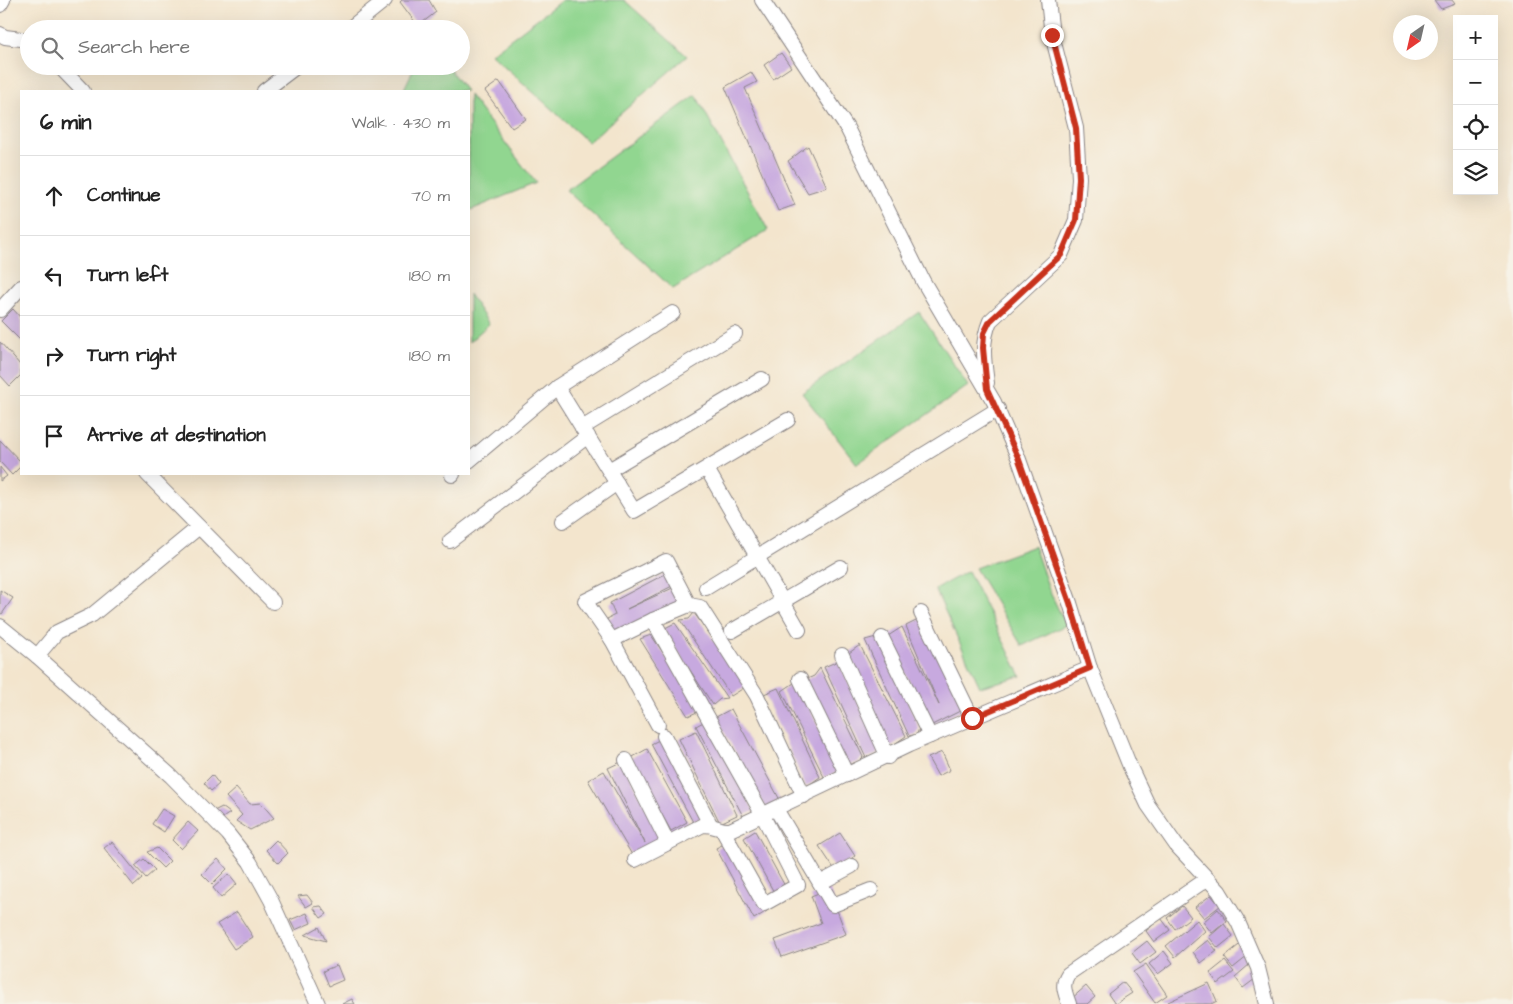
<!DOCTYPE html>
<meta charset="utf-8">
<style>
:root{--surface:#fff;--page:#f2f2f2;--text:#222;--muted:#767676;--line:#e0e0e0}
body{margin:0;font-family:"Architects Daughter",sans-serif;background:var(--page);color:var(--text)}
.controls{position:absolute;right:15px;top:15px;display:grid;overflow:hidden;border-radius:0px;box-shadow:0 5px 20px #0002}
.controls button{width:45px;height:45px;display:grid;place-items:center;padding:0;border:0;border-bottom:1px solid var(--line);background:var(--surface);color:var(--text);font:25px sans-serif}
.compass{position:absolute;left:1393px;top:15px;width:45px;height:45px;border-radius:50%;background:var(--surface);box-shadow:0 5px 20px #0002;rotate:214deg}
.stop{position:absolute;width:15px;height:15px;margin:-11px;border:4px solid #c8321e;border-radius:50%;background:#fff}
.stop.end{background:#c8321e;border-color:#fff;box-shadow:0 1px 5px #0008}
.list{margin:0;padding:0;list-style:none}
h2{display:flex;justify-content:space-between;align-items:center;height:65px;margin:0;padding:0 20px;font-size:21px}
h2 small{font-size:16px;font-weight:400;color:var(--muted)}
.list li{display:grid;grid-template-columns:32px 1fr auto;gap:15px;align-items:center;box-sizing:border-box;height:80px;padding:0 20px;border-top:1px solid var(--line)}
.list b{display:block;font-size:19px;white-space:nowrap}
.list em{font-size:16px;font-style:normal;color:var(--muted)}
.icon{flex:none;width:28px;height:28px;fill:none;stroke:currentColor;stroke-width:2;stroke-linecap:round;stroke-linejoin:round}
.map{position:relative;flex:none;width:1513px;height:1004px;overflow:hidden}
.search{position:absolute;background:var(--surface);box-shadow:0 5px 20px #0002;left:20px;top:20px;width:450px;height:55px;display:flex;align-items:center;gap:12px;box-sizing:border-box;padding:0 18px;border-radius:28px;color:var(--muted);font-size:19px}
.panel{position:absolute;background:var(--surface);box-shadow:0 5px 20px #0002;left:20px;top:90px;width:450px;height:385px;border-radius:0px}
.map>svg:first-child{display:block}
</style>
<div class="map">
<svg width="1513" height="1004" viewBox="0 0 1513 1004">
<rect width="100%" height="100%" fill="#f7f3e8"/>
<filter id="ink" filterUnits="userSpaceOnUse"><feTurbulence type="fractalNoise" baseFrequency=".02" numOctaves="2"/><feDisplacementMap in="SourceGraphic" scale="10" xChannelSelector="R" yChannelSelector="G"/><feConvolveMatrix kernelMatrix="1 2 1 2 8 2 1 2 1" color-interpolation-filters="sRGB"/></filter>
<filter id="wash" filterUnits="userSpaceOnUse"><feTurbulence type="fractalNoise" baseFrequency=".0096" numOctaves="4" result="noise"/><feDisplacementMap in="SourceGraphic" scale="20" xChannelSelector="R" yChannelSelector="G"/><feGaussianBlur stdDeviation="1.12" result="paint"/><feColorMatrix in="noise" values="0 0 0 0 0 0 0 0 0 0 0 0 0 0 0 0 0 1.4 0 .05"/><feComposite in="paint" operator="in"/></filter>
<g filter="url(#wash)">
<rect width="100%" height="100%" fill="#f3e5cd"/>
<g fill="#91d690" stroke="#5a7c66">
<path d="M562,0H624L687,56L588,142L491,54Z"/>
<path d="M415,66H447L466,91H403Z"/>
<path d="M469,95L536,183L471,210L469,207Z"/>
<path d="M696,95L768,230L673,289L566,190Z"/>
<path d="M469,294L489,324L469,342Z"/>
<path d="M919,312L968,386L857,464L802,393Z"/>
<path d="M1034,546L1050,592L1066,625L1022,646L975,568Z"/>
<path d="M968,571L1021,676L980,687L935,589Z"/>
</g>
<g id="blocks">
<g fill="#c7a9df">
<path d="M402,0H429L436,12L418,26L400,2Z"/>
<path d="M1434,0H1452L1455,4L1441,9Z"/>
<path d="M781,53L791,67L773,79L764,65Z"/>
<path d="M751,72L757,82L745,88L795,205L778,211L725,87Z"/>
<path d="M499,81L526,119L512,128L485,91Z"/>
<path d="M808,146L827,187L808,193L788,161Z"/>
<path d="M13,309L21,318V341L1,321Z"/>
<path d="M0,342L21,366V375L10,386L0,375Z"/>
<path d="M0,440L21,462V466L12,475L0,462Z"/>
<path d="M0,467L7,476L0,481Z"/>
<path d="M669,572L676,584L627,609L677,586L684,603L612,634L607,619L615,615L610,603Z"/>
<path d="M0,590L13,598L2,614L0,613Z"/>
<path d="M694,613L747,686L731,696L680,620L689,619Z"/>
<path d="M922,618L964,709L930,726L888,636L902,627L939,705L906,626Z"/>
<path d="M675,623L727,698L720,699L713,705L663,629Z"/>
<path d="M651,635L700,707L697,712L688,716L640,639Z"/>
<path d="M880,636L919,728L917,734L909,736L865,640Z"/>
<path d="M860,645L906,736L886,750L849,653Z"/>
<path d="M838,661L881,749L876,755L866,758L824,667Z"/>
<path d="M820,668L863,757L857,763L844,765L805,680L814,676Z"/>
<path d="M797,681L839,772L824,777L782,691Z"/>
<path d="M778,688L820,777L806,787L764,694Z"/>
<path d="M731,709L780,800L766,808L716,717Z"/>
<path d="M707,720L754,811L743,816L696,726Z"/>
<path d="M696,731L737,815L720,823L679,739Z"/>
<path d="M665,737L707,815L693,822L651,744Z"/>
<path d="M647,749L687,822L671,831L631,758Z"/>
<path d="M942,752L950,770L938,776L928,758Z"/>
<path d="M623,761L662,841L635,860L588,780L604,771L645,843L608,768Z"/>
<path d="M212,775L219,784L211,791L204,783Z"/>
<path d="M236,788L250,804L261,803L274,818L250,830L236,821L242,815L226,797Z"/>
<path d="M222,807L230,813L221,819L214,811Z"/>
<path d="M162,809L174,816L164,832L152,824Z"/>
<path d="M188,822L198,831L181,849L172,840Z"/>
<path d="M755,831L787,890L776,896L744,838Z"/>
<path d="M840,833L855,856L835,870L819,846Z"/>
<path d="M276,840L288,853L278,863L266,850Z"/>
<path d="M730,841L767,911L754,919L716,848Z"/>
<path d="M112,842L142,879L134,886L104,848Z"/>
<path d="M157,848L170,861L163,868L147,852Z"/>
<path d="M144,859L155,870L146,878L135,866Z"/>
<path d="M218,859L227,869L212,884L202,874Z"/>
<path d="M229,874L237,884L221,898L213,888Z"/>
<path d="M829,889L846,934L782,957L775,940L821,923L811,896Z"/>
<path d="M307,895L313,903L306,907L298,896Z"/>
<path d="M1211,895L1220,906L1204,918L1195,907Z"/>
<path d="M321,906L327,914L321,918L313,907Z"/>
<path d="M1182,906L1191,917L1175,929L1167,918Z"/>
<path d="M1218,909L1227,921L1212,933L1203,922Z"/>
<path d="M237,912L253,937L234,949L217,924Z"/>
<path d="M307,913L311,923L295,930L290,920Z"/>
<path d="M1161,918L1170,930L1154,942L1146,931Z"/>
<path d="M1197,920L1205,931L1175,957L1166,946Z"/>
<path d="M1224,924L1233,936L1218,948L1209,937Z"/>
<path d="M319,927L326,941L305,935Z"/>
<path d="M1208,940L1217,951L1201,963L1193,952Z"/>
<path d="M1147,941L1156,952L1140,964L1132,953Z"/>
<path d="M1239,945L1248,956L1233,968L1224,957Z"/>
<path d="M1164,951L1173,963L1158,974L1149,964Z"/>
<path d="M1225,961L1234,972L1218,984L1210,973Z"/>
<path d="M1146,964L1167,995L1155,1003L1133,972Z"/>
<path d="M1250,964L1259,976L1243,988L1235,977Z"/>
<path d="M337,965L343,980L329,986L323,971Z"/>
<path d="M1123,982L1132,993L1115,1004L1108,994Z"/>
<path d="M1209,983L1217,1001L1211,1004H1169L1168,1002Z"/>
<path d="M1086,986L1095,997L1087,1004H1075L1071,999Z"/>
<path d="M352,999L355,1004H342Z"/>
</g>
</g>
</g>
<g filter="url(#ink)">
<use href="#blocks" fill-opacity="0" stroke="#8a8484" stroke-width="1"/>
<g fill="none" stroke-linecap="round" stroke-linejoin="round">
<defs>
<g id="minor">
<path d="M762,0L847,128L923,281L994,402L1018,457L1070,603L1090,668L1131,769L1148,805L1176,845L1219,891L1238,922L1258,968L1267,1004"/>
<path d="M0,5L3,0"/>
<path d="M349,29L385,0"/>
<path d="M0,34L5,37L29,40"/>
<path d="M59,66L83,91"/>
<path d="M264,91L297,66"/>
<path d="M0,310L21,287"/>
<path d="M987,383C984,361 981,342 990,321L1061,255L1076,220L1079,178L1076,128L1052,35L1048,0"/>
<path d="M557,387L634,511L788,420"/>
<path d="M582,428L735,334"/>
<path d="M469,461L557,387L673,313"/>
<path d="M707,469L799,630"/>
<path d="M609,470L762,379"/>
<path d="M147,474L273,602"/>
<path d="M452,475L453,474"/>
<path d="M563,521L617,483"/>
<path d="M450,541L588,436"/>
<path d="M706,588L998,409"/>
<path d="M921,613L972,718"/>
<path d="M653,620L612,640L658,725"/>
<path d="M0,626L37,656L171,776L228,834L250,862L271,900L318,1004"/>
<path d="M732,631L841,567"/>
<path d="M882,638L930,736"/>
<path d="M612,640L585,601L666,561L689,605"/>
<path d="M842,655L888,757"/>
<path d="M37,656L57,632L92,615L199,527"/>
<path d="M800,679L847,775"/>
<path d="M664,736L710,824"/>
<path d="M626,760L668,843"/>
<path d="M776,809L833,905L871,890"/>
<path d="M763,815L653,620L689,605L700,607L757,696L804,796"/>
<path d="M723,831L764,904L798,885L765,820"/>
<path d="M635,860L703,825C713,824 720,831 730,830L909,745L1090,668"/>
<path d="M820,883L852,866"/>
<path d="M1069,1004C1065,992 1061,985 1068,974L1207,879"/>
</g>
</defs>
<use href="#minor" stroke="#8a8484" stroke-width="16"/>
<use href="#minor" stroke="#fff" stroke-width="14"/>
</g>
</g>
<g fill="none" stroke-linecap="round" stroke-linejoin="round" filter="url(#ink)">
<path stroke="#c8321e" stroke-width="6" d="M972,718L1090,668L1070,603L1018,457L987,389L983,348L984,333L990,321L1061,255L1076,220L1079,178L1076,128L1052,35"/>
</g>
</svg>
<div class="controls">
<button>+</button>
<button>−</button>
<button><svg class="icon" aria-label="locate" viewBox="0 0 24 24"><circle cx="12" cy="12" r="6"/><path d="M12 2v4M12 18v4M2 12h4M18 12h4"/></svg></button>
<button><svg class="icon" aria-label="layers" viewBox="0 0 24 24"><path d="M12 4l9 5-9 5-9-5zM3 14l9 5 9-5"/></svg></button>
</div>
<svg class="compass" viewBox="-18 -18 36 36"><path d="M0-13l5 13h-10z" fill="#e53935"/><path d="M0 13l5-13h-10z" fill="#767676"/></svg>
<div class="stop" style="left:972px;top:718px"></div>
<div class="stop end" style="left:1052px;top:35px"></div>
<div class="search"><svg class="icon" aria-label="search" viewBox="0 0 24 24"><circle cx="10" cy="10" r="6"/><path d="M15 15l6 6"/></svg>Search here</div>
<section class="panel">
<h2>6 min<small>Walk · 430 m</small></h2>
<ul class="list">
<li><svg class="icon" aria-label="ahead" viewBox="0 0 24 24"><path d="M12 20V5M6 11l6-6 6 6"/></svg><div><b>Continue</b></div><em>70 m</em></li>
<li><svg class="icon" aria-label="left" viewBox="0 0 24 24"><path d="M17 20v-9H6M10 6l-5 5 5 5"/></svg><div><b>Turn left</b></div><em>180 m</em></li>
<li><svg class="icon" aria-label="right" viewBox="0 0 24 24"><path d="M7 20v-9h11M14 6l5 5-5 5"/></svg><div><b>Turn right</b></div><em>180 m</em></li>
<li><svg class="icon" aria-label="arrive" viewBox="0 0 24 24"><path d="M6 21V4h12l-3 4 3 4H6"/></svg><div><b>Arrive at destination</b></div></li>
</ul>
</section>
</div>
